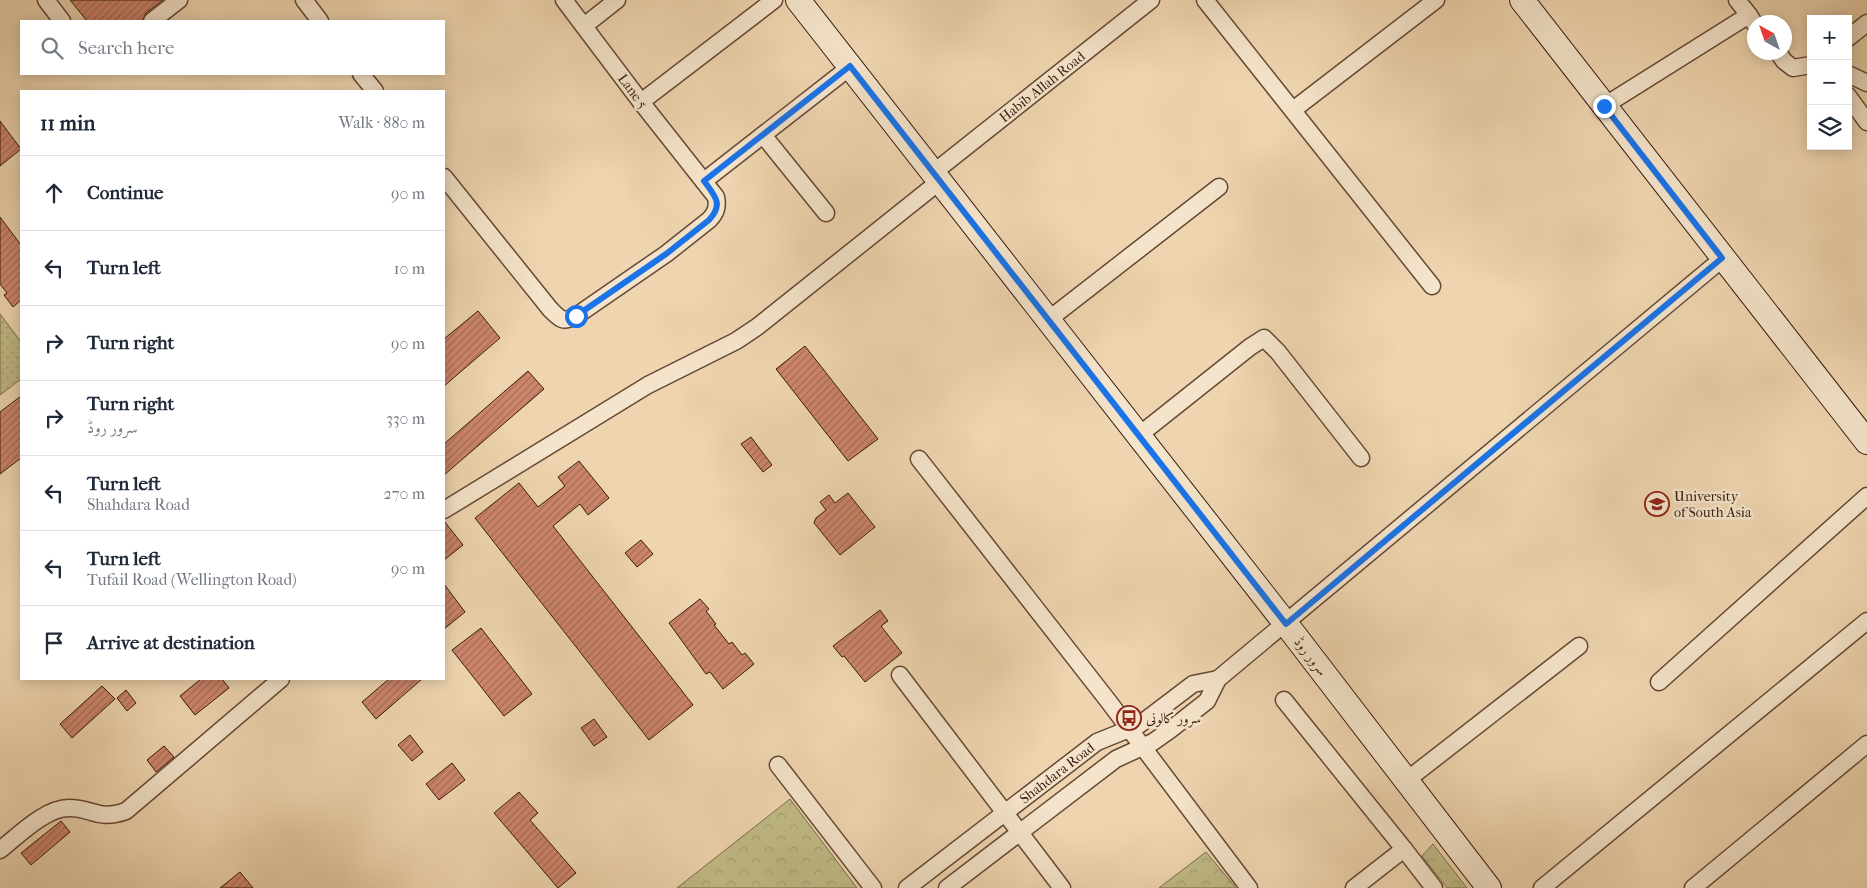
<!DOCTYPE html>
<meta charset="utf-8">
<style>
:root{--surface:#fff;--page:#f2f2f3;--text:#1f2937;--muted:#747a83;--line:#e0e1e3}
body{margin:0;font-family:"IM FELL French Canon",Amiri,serif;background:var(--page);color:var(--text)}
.controls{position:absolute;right:15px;top:15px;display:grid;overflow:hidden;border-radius:0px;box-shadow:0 2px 12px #0003}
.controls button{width:45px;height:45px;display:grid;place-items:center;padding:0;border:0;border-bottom:1px solid var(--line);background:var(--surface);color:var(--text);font:25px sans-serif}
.compass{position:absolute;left:1747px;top:15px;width:45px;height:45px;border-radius:50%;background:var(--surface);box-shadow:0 2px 12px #0003;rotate:320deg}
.stop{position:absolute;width:15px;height:15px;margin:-11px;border:4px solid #1a73e8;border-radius:50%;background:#fff}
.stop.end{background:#1a73e8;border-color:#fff;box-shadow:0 1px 5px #0008}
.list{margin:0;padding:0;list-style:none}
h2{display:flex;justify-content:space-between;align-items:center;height:65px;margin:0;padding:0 20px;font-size:21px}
h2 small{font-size:16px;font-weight:400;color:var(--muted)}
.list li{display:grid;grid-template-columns:32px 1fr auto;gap:15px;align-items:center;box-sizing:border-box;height:75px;padding:0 20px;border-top:1px solid var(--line)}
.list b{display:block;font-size:19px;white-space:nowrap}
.list p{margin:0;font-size:16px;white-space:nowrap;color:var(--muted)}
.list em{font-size:16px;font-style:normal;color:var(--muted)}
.icon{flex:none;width:28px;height:28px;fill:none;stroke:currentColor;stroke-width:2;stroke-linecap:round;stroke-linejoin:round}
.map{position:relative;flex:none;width:1867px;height:888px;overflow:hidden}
.search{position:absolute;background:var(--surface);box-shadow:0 2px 12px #0003;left:20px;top:20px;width:425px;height:55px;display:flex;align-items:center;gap:12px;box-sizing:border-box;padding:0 18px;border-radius:0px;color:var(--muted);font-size:19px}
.panel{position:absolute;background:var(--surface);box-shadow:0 2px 12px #0003;left:20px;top:90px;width:425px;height:590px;border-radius:0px}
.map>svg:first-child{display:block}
</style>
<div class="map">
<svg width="1867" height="888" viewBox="0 0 1867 888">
<defs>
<pattern id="grass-dots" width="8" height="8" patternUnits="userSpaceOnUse" patternTransform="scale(1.25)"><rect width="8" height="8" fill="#c0bb86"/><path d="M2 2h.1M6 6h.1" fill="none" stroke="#a6a072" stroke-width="1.8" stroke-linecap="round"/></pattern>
<pattern id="forest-crowns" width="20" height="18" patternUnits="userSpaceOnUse" patternTransform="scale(1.25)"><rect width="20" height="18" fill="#c0bb86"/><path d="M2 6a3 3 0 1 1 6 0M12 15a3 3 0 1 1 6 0" fill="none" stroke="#a6a072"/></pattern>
<pattern id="building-hatch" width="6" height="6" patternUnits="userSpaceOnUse" patternTransform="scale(1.25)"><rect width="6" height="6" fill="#cd856c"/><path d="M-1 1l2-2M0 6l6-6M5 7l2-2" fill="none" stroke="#a76c57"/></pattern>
</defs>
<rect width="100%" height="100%" fill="#eed5af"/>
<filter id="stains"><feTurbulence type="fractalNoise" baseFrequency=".004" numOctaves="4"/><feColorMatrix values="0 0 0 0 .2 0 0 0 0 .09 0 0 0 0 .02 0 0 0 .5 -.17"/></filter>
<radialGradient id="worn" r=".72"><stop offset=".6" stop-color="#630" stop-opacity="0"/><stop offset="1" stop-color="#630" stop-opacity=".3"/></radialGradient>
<path fill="url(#grass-dots)" stroke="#7c6a49" d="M0,314L21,342V379L0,395Z"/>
<g fill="url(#forest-crowns)" stroke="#7c6a49">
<path d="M790,799L857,888H677Z"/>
<path d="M1433,844L1467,888H1447L1422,856Z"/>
<path d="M1206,852L1236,888H1159Z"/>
</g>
<g fill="url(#building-hatch)" stroke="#38190c">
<path d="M70,0H163L146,13L142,21H87Z"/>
<path d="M0,121L21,149L0,166Z"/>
<path d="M0,217L21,245V300L13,307L4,295L7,293L0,284Z"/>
<path d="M478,311L500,338L444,386V339Z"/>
<path d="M805,346L878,439L848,461L776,369Z"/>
<path d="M528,371L544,389L444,475V444Z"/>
<path d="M21,396V458L0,474V412Z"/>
<path d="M751,437L772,465L763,472L741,444Z"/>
<path d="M579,461L609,498L588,515L580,504L553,526L693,705L649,740L475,518L519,483L538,507L565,486L558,477Z"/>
<path d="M848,493L875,527L840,555L814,523L816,518L826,510L820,502L829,495L835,503Z"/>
<path d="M444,521L463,545L444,560Z"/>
<path d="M641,540L653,554L637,567L625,553Z"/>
<path d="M444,584L465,612L444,629Z"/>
<path d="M700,599L709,609L706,611L716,624L714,625L729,644L732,642L742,655L745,653L754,664L723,689L710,672L706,674L669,623Z"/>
<path d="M880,610L888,621L881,626L902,653L865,682L844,656L842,657L833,646Z"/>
<path d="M481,628L532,694L504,716L452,650Z"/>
<path d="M201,679H222L229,688L195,715L180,696Z"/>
<path d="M389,679H422L376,719L362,702Z"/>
<path d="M102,686L115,699L72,738L60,724Z"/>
<path d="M126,690L136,703L127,711L117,698Z"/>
<path d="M594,719L607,737L594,746L581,728Z"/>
<path d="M410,735L423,752L412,761L398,745Z"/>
<path d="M164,746L174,757L156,772L147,760Z"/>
<path d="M452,763L465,780L439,800L426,784Z"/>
<path d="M519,792L538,813L530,820L576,873L558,888L494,813Z"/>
<path d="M61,821L70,832L31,865L21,853Z"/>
<path d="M240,872L253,888H220Z"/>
</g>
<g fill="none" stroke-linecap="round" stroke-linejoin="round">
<defs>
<g id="street">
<path d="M46,0L62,21"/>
<path d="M304,0L320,21"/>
<path d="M1205,0L1432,286"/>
<path d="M1737,0L1749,15"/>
<path d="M152,21L179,0"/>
<path d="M584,26L617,0"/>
<path d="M1848,38L1867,23"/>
<path d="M1778,52L1784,61L1793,68L1811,65"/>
<path d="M361,74L375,91"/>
<path d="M1848,74L1867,83"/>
<path d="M1848,96L1867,122"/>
<path d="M641,102L774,0"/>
<path d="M1604,106L1749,15L1754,23"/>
<path d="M1293,110L1436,0"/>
<path d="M763,135L826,213"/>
<path id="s1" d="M933,173L1151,0"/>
<path d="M444,177L550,309C560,319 562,323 576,316L666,254L709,220C716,213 718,207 716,197L641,102L564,0"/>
<path d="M704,181L850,67"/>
<path d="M1048,320L1219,187"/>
<path d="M1138,436L1250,347L1264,338L1278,352L1361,458"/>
<path d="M919,459L1109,702L1249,888"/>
<path d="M444,510L648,385L736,341L757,327L940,181"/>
<path d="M900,675L1062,888"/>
<path d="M1659,682L1867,496"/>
<path d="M1284,700L1404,849L1354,888"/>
<path d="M778,765L873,888"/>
<path d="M1407,780L1579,646"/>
<path d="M1404,849L1434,888"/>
<path d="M0,850C18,836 45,808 69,808C93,808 98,821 126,811L281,679"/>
<path id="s2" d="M907,888L1097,742L1139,725L1193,684L1218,679"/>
<path d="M947,888L1116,759L1153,742L1170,730L1207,701L1218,679L1722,259"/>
<path d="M1542,888L1867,621"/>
<path d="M1693,888L1867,744"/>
</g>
<g id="secondary">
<path d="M798,0L1286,624L1489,888"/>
<path d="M1522,0L1867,442"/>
</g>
</defs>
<use href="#street" stroke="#664835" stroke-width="19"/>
<use href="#secondary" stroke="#38190c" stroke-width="26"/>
<use href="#street" stroke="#f4e4cb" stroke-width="16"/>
<use href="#secondary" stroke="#f4e4cb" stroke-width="24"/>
</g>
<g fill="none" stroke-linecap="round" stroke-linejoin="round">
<path stroke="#1a73e8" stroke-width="6" d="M576,316L666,254L709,220C724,204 715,196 704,181L850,66L1286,624L1722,258L1604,106"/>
</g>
<defs>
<symbol id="university-ring" viewBox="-11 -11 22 22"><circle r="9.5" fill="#f4e4cb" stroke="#8f2418" stroke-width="1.5"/><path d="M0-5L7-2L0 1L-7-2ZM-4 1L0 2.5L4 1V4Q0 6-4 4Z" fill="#8f2418"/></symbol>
<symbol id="bus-ring" viewBox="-11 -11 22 22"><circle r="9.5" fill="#f4e4cb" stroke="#8f2418" stroke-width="1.5"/><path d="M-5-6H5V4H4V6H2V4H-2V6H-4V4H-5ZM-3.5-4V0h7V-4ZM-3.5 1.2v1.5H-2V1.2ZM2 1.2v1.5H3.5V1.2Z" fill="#8f2418"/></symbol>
</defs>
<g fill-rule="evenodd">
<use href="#university-ring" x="1643" y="490" width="28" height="28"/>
<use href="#bus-ring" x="1115" y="704" width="28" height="28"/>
</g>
<g text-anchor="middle" stroke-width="5" stroke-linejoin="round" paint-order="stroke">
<g font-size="14" fill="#38190c" stroke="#f4e4cb">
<text dy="5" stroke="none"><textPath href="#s1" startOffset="139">Habib Allah Road</textPath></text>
<text transform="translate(633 91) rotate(53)" y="5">Lane 5</text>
<text transform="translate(1311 656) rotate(52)" y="5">سرور روڈ</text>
<text dy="5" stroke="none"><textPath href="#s2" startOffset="189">Shahdara Road</textPath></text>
</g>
<g font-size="14" fill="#38190c" stroke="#f4e4cb" text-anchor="start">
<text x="1674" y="501">University<tspan x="1674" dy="16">of South Asia</tspan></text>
<text x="1146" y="723">سرور کالونی</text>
</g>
</g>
<rect width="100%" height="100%" filter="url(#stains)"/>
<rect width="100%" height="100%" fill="url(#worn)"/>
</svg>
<div class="controls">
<button>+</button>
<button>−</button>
<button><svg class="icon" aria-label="layers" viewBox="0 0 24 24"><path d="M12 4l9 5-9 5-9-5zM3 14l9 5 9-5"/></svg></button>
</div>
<svg class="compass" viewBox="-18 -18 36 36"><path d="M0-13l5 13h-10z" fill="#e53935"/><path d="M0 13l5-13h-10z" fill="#747a83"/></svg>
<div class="stop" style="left:576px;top:316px"></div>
<div class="stop end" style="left:1604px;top:106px"></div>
<div class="search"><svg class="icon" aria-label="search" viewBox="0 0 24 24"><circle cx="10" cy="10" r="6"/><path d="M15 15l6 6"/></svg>Search here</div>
<section class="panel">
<h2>11 min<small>Walk · 880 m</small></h2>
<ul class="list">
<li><svg class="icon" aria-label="ahead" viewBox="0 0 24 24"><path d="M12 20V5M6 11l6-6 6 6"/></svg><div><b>Continue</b></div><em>90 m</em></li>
<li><svg class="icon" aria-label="left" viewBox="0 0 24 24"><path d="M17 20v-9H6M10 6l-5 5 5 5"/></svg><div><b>Turn left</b></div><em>10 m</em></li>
<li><svg class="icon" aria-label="right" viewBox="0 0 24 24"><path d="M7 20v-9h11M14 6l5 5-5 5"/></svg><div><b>Turn right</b></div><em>90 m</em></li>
<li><svg class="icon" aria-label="right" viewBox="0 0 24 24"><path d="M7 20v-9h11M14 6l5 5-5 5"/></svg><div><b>Turn right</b><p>سرور روڈ</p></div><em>330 m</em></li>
<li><svg class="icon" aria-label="left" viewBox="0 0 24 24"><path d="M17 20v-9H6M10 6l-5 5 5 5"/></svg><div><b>Turn left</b><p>Shahdara Road</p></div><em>270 m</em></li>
<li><svg class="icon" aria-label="left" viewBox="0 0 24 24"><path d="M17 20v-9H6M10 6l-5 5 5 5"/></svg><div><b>Turn left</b><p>Tufail Road (Wellington Road)</p></div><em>90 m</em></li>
<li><svg class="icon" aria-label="arrive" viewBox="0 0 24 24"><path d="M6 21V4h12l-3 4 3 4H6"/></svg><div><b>Arrive at destination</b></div></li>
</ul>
</section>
</div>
